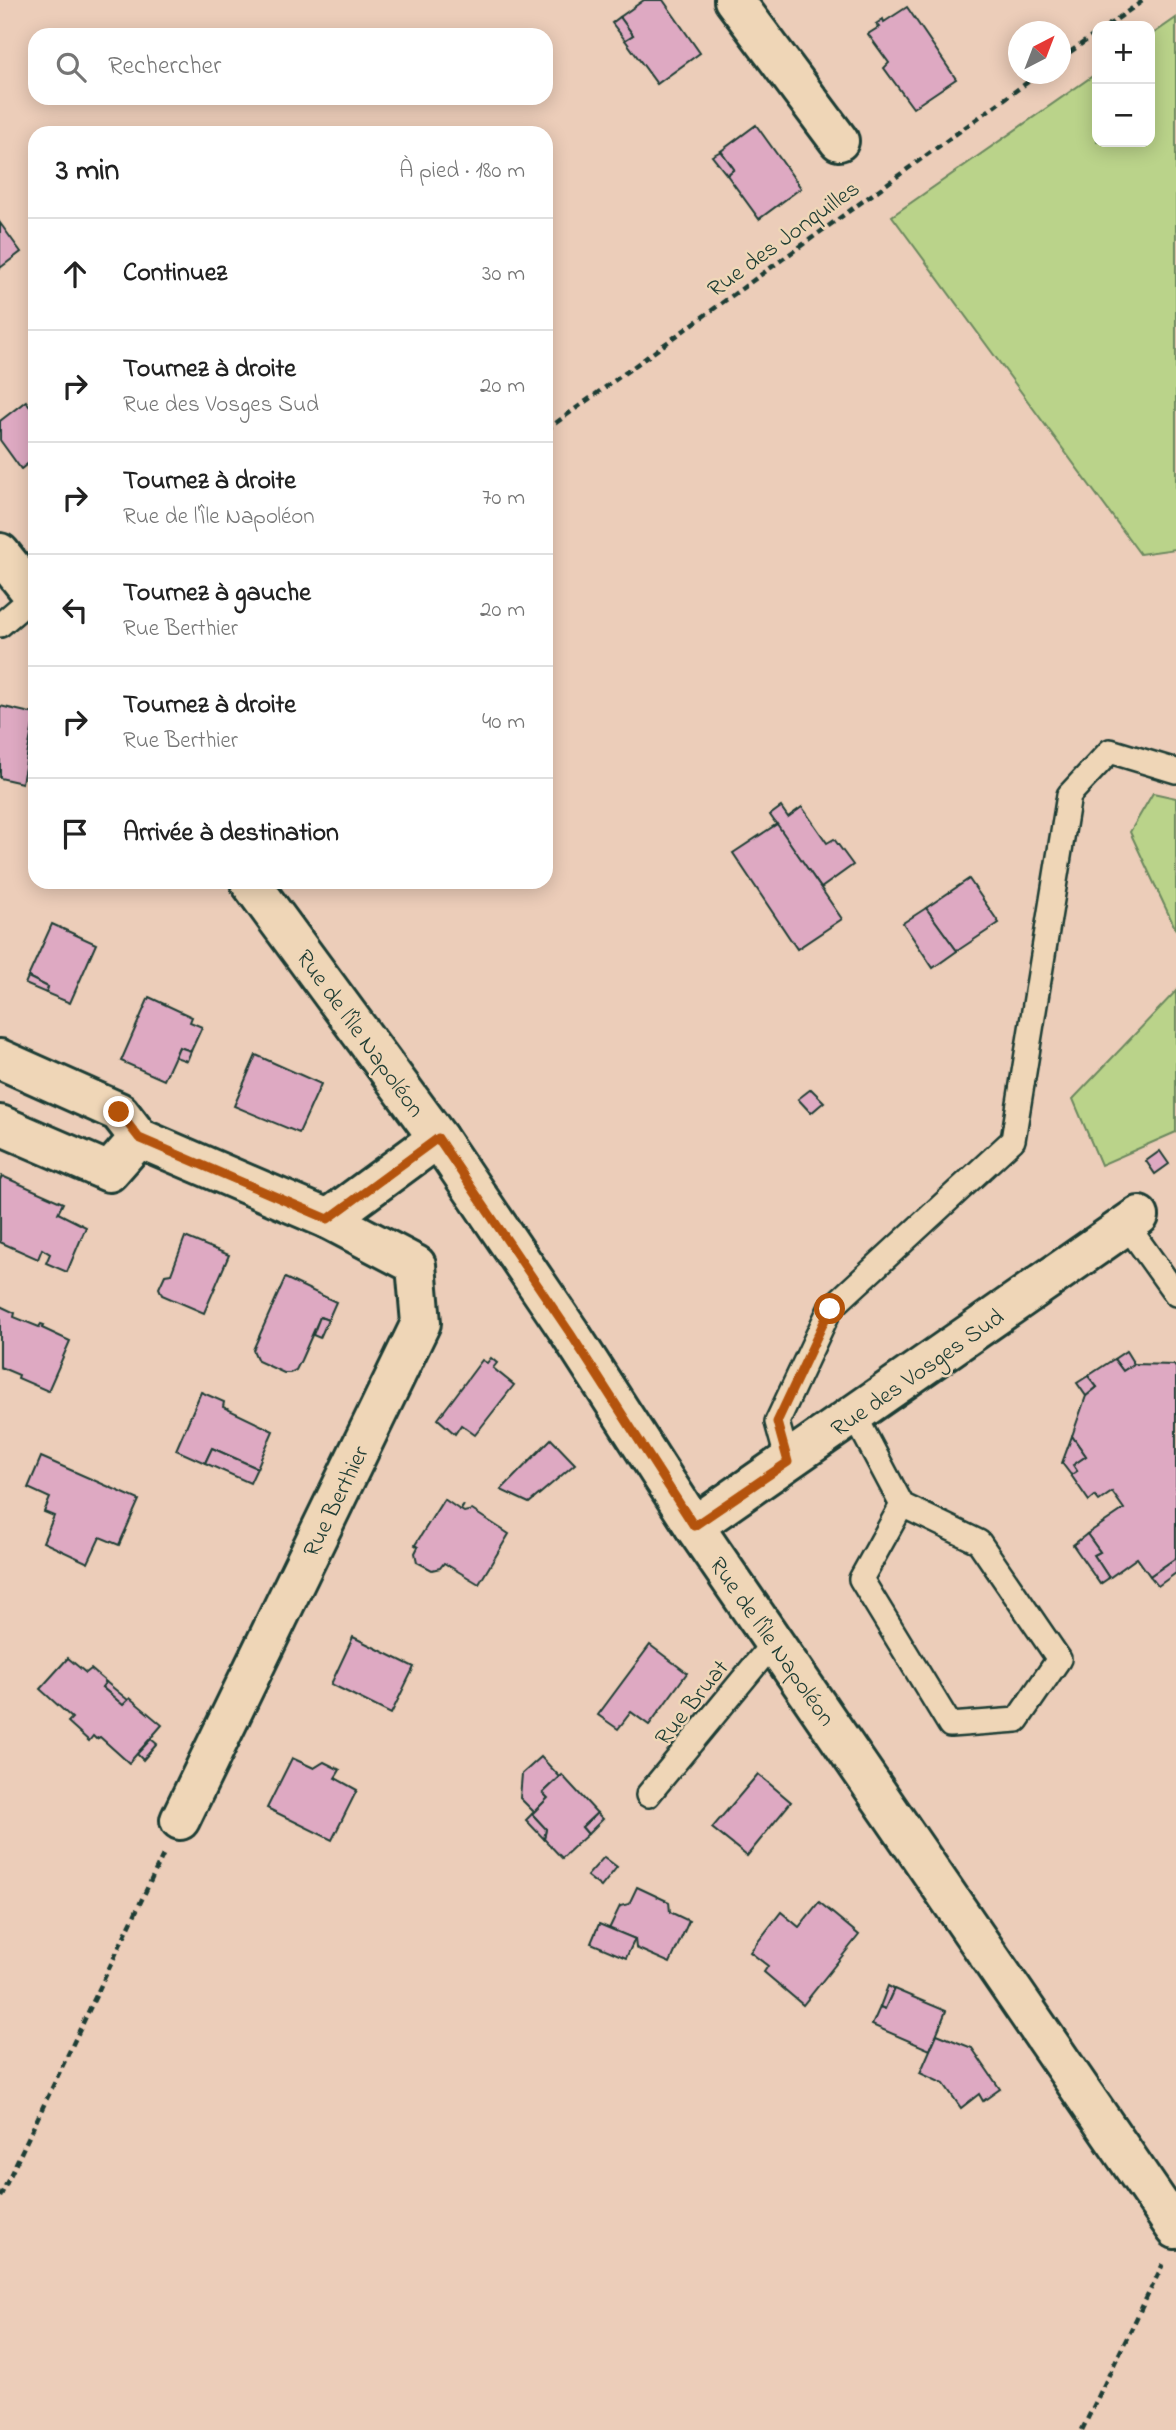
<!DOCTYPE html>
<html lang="fr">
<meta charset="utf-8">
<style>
:root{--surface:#fff;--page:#f2f2f2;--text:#222;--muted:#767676;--line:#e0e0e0}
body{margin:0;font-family:"Indie Flower",sans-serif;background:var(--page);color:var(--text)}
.controls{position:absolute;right:21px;top:21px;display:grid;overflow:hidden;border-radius:14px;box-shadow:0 4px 18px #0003}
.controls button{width:63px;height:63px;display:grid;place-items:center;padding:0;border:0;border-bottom:2px solid var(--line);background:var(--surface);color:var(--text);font:35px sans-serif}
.compass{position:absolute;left:1008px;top:21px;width:63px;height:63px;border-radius:50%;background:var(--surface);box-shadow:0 4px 18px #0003;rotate:42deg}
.stop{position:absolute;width:21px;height:21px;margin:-16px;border:5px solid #b45309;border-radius:50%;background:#fff}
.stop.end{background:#b45309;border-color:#fff;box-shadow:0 2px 7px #0008}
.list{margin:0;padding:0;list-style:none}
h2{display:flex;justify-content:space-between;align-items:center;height:91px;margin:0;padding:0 28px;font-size:30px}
h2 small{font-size:23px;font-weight:400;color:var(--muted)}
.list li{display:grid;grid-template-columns:46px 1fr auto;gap:21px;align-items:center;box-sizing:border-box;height:112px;padding:0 28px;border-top:2px solid var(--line)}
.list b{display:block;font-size:26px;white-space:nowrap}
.list p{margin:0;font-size:23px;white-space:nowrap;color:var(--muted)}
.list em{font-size:23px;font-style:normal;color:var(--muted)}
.icon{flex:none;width:38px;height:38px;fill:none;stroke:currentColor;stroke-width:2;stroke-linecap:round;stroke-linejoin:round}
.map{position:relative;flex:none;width:1176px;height:2430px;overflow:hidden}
.search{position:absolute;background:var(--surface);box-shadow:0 4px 18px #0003;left:28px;top:28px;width:525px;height:77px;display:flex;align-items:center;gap:18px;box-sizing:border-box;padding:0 24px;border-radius:21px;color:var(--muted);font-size:26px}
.panel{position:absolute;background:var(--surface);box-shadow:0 4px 18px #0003;left:28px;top:126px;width:525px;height:763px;border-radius:21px}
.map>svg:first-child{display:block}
</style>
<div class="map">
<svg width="1176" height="2430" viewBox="0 0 1176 2430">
<rect width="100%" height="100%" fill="#eccdb9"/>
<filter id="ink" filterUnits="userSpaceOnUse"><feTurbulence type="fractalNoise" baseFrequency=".0143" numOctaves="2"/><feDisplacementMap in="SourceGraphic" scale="14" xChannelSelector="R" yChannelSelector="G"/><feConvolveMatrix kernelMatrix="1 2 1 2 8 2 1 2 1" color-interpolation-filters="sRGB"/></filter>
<g filter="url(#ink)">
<g fill="#bad38a" stroke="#6c885f" stroke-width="2">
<path d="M1176,18V549L1140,554L892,216L1097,73V142H1150V36Z"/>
<path d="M1153,793L1176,798V930L1130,832Z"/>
<path d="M1176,991V1132L1101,1165L1073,1099Z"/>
</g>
<g fill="#dea9c2" stroke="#1f3d34" stroke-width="2">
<path d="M644,0H663L700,53L657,84L625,40L633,35L620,17Z"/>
<path d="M907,7L956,79L913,108L884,68L889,63L868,34L879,27L876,24L883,19L884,22Z"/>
<path d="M620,17L633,35L625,40L612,23Z"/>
<path d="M756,125L801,188L759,219L727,175L734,169L721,151Z"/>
<path d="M721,151L734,169L727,175L712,156Z"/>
<path d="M0,223L21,252L0,268Z"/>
<path d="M26,401L35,413V458L21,469L0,440V421Z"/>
<path d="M0,706L35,714L22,783L0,778Z"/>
<path d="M781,807L788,817L802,807L827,843L834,839L853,865L821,888L770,815Z"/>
<path d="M777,824L842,919L797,949L733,853Z"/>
<path d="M969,879L999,923L957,951L926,908Z"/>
<path d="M926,908L957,951L933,968L903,923Z"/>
<path d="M52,924L96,944L70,1003L46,993L48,987L28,977Z"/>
<path d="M28,977L48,987L46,993L25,984Z"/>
<path d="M149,997L192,1017L190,1022L202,1027L191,1051L179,1047L164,1080L121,1061Z"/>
<path d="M179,1047L191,1051L187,1061L175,1057Z"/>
<path d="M256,1055L321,1084L299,1133L234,1106Z"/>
<path d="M811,1089L824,1102L811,1113L798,1099Z"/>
<path d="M1160,1151L1169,1164L1155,1174L1146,1161Z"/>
<path d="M2,1176L63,1203L58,1213L86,1227L67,1272L46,1263L50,1254L42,1249L38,1259L0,1242V1180Z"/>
<path d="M185,1237L229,1255L204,1313L162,1295L159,1288L165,1275L171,1274Z"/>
<path d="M285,1278L336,1302L328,1320L320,1317L301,1360L296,1370L290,1373H284L258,1361L253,1350Z"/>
<path d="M0,1306L15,1313L14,1317L39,1327L41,1324L44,1325L42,1328L70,1341L48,1391L18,1378L19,1375L0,1367Z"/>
<path d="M320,1317L328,1320L320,1338L313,1335Z"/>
<path d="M1126,1351L1134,1364L1123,1371L1114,1359Z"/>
<path d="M491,1358L497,1363L493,1368L514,1385L475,1435L461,1425L455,1434L438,1419L482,1360L487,1363Z"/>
<path d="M1114,1359L1123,1371L1134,1364L1174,1365L1176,1368V1558L1150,1576L1137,1558L1109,1578L1094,1555L1100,1552L1087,1534L1124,1509L1112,1492L1099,1501L1095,1496L1089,1501L1071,1475L1077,1471L1073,1465L1086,1456L1072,1436L1086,1396L1097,1387L1088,1376Z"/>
<path d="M1088,1376L1097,1387L1086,1396L1077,1383Z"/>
<path d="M201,1392L224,1402L223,1407L273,1431L257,1468L212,1448L205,1463L176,1450Z"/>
<path d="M1072,1436L1086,1456L1073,1465L1077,1471L1071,1475L1062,1463Z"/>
<path d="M551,1439L575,1464L529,1503L501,1490Z"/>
<path d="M212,1448L257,1468L250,1483L205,1463Z"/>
<path d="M41,1457L139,1500L119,1545L100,1537L88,1563L43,1542L54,1516L44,1512L50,1498L28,1488Z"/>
<path d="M444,1499L460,1510L464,1505L461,1510L464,1512L472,1510L509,1534L479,1584L444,1563L440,1568L432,1570L417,1562L415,1553L418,1547L415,1545Z"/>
<path d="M1087,1534L1100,1552L1094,1555L1109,1578L1100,1584L1073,1545Z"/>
<path d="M1176,1558V1573L1158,1586L1150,1576Z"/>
<path d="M353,1637L414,1667L391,1714L331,1684Z"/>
<path d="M650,1645L687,1673L649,1725L631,1712L618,1729L598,1715Z"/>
<path d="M68,1658L86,1673L91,1669L106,1682L102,1687L123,1705L130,1698L162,1725L129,1763L100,1737L96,1739L93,1736L89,1741L68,1722L72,1718L40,1689Z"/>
<path d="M106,1682L128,1700L123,1705L102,1687Z"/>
<path d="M151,1739L157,1744L143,1760L137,1754Z"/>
<path d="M541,1757L560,1777L543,1793L548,1798L534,1812L520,1798L522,1774Z"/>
<path d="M292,1758L314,1768L324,1762L340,1770L335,1778L357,1790L332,1840L267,1808Z"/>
<path d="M758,1774L791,1802L747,1856L712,1828Z"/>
<path d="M562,1775L597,1813L582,1827L588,1834L562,1858L544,1839L546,1829L532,1814L548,1798L543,1793Z"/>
<path d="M597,1813L603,1819L588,1834L582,1827Z"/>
<path d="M532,1814L546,1829L544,1839L526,1820Z"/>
<path d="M604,1857L617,1867L601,1887L587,1876Z"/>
<path d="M637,1887L669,1902L670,1912L689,1921L670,1963L636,1948L635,1939L609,1929L620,1906L629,1904Z"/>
<path d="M819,1902L859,1935L803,2005L764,1972L768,1966L750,1952L781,1912L799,1927Z"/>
<path d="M599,1924L635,1939L626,1958L591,1943Z"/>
<path d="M888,1986L894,1989L885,2009L880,2007Z"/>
<path d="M894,1989L946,2011L930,2050L872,2025L880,2007L885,2009Z"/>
<path d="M937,2034L972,2048L1000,2089L983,2101L979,2094L961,2108L944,2084L920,2073Z"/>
</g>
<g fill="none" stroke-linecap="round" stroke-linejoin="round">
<defs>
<g id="lane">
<path d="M0,625L34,596"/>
<path d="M1126,1224L1176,1294"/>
<path d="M855,1416L902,1505L979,1542L1059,1659L1017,1720L950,1725L861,1579L902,1505"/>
<path d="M788,1462L777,1422L830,1309L1013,1140L1069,795L1110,751L1176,771"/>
<path d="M648,1795L774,1642"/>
</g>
<g id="street">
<path d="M734,0L839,141"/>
<path d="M0,553L35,597"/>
<path d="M250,882L438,1138L570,1333L694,1526L1176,2229"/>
<path d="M0,1059L119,1112L139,1138L328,1219L438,1138"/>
<path d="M0,1125L109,1172L139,1138"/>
<path d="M694,1526L1139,1216"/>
<path d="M180,1820L421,1323L416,1265L328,1219"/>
</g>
</defs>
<use href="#lane" stroke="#1f3d34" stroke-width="28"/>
<use href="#street" stroke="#1f3d34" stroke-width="44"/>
<g stroke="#1f3d34" stroke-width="4.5" stroke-dasharray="7 5" stroke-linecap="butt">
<path d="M1107,26L1144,0"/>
<path d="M1060,59L1097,33"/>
<path d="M546,430L1039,74"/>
<path d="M0,2197L163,1855"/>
<path d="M1082,2430L1163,2264"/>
</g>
<use href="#lane" stroke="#efd6b7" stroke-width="23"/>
<use href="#street" stroke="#efd6b7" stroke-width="38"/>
</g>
</g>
<g fill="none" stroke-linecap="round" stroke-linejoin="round" filter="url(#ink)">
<path stroke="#b45309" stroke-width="9" d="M119,1112L139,1138L328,1219L438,1138L570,1333L694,1526L788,1462L777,1422L830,1309"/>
</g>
<g text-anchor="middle" stroke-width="5" stroke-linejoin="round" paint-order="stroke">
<g font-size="24" fill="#1f3d34" stroke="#efd6b7">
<text transform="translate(783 238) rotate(-36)" y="8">Rue des Jonquilles</text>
<text transform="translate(361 1033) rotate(54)" y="8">Rue de l'Île Napoléon</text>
<text transform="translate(917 1372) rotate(-35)" y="8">Rue des Vosges Sud</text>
<text transform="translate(335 1501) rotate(-64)" y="8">Rue Berthier</text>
<text transform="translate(773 1641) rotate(55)" y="8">Rue de l'Île Napoléon</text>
<text transform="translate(691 1702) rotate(-51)" y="8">Rue Bruat</text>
</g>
</g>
</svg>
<div class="controls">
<button>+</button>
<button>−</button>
</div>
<svg class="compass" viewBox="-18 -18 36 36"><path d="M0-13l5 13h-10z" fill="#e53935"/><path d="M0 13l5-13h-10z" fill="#767676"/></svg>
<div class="stop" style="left:830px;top:1309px"></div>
<div class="stop end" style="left:119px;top:1112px"></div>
<div class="search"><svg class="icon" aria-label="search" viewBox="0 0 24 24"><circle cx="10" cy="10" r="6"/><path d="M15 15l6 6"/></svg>Rechercher</div>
<section class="panel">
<h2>3 min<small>À pied · 180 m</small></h2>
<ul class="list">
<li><svg class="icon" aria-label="ahead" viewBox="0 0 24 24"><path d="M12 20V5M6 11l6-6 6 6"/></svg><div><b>Continuez</b></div><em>30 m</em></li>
<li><svg class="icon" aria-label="right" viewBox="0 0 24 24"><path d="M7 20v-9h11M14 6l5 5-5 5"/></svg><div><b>Tournez à droite</b><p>Rue des Vosges Sud</p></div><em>20 m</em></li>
<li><svg class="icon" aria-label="right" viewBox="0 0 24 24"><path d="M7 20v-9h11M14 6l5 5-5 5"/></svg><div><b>Tournez à droite</b><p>Rue de l'Île Napoléon</p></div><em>70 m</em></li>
<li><svg class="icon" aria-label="left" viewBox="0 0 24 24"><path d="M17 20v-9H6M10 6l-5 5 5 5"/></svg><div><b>Tournez à gauche</b><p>Rue Berthier</p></div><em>20 m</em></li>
<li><svg class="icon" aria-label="right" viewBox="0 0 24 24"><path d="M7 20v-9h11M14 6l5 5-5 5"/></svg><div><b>Tournez à droite</b><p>Rue Berthier</p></div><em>40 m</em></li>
<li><svg class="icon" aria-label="arrive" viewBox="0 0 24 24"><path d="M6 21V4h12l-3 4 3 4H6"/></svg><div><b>Arrivée à destination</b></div></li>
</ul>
</section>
</div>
